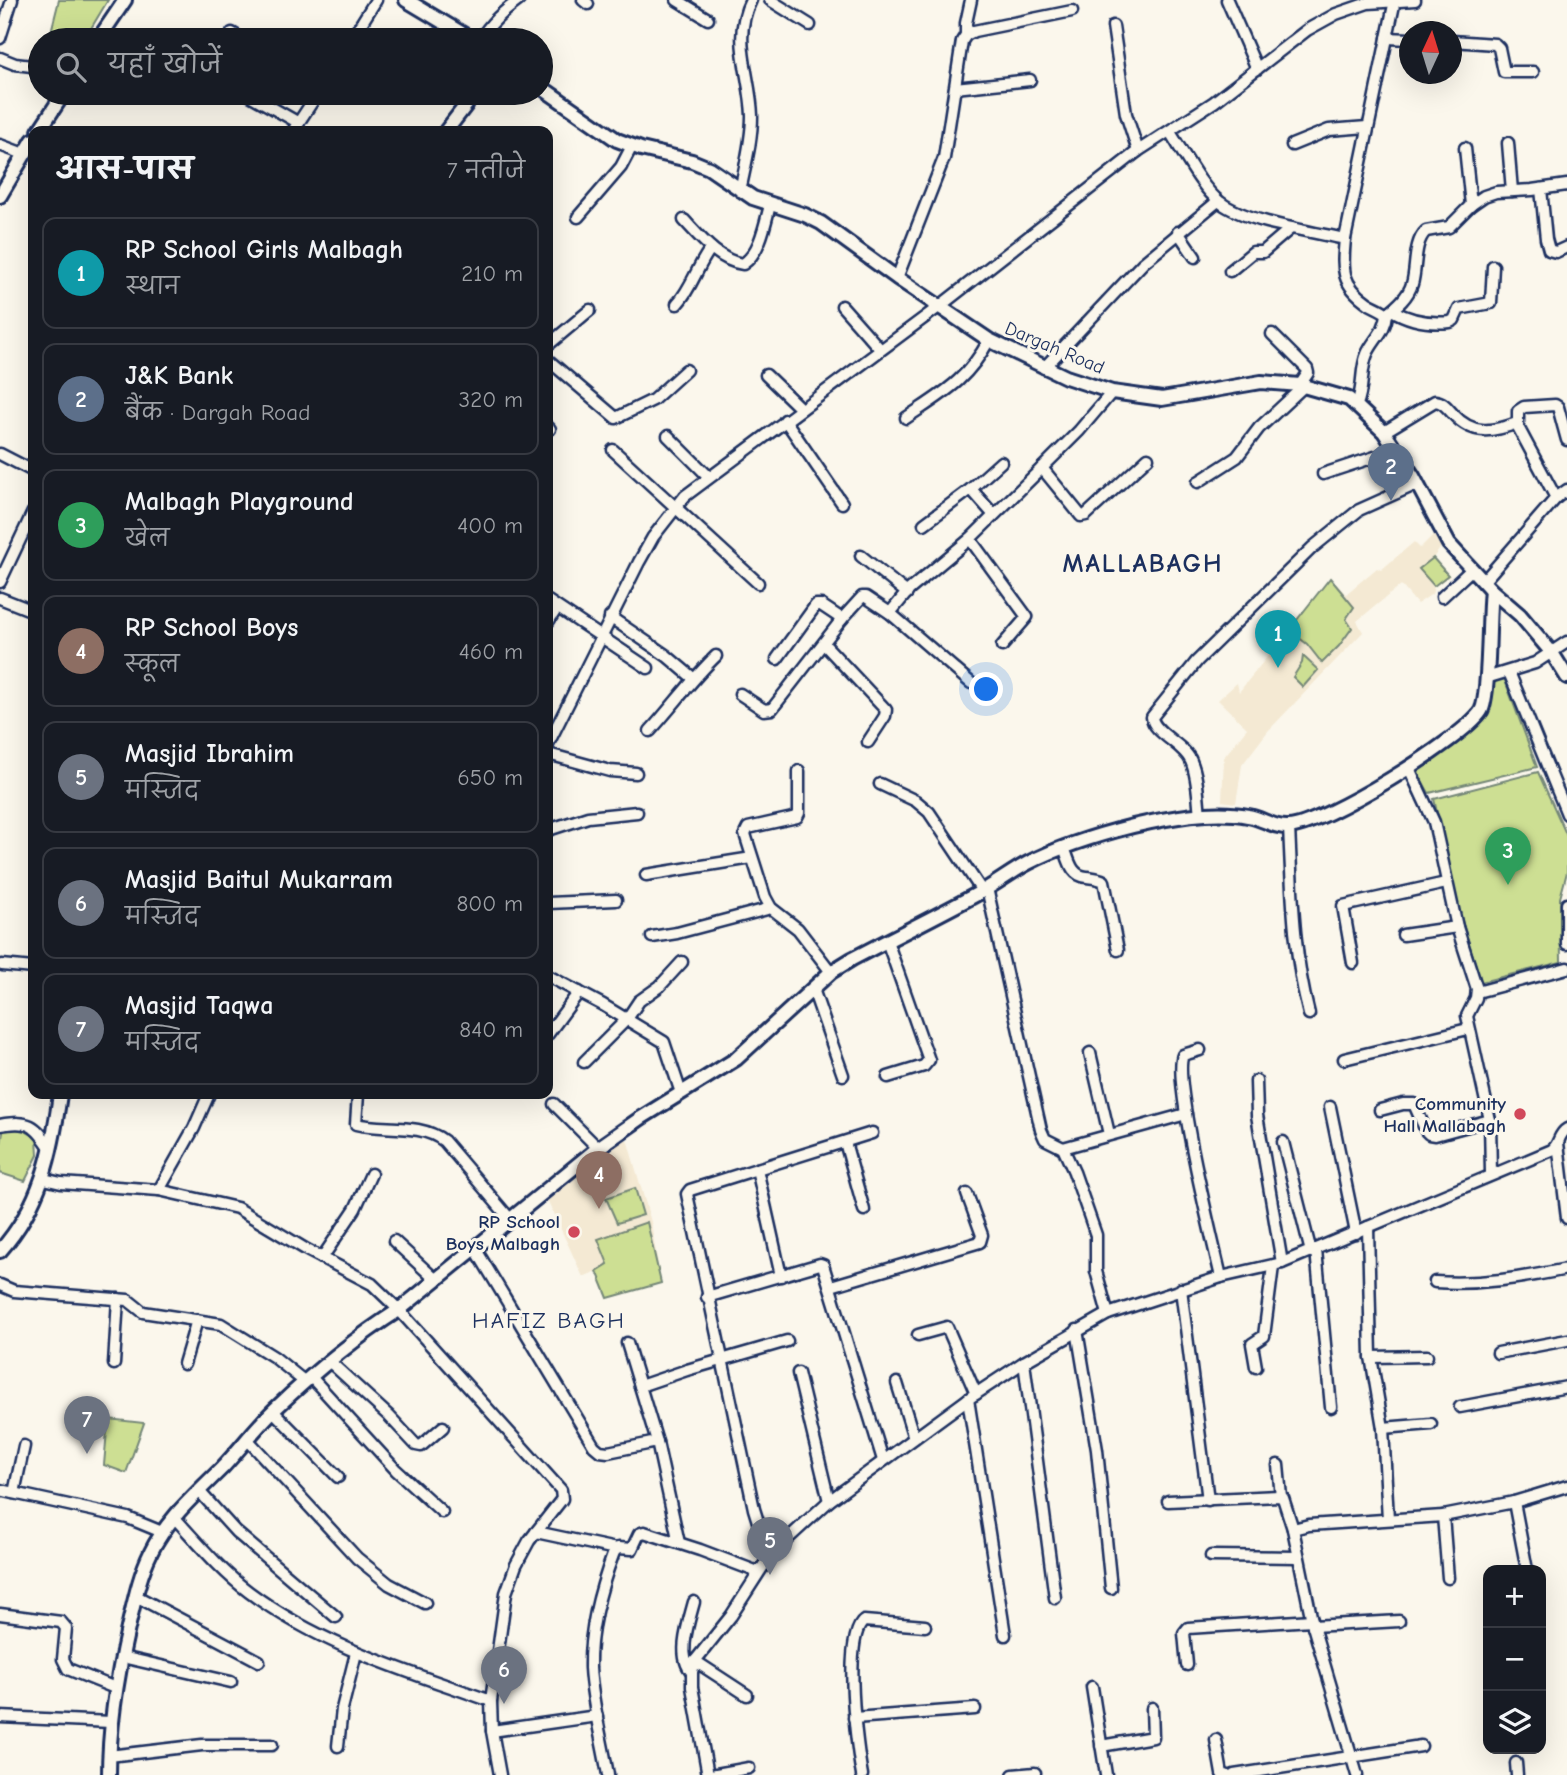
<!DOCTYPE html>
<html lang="hi">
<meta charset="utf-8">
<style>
:root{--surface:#171b24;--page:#242831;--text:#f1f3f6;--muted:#9ea1a6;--line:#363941;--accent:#1a73e8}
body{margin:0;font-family:"Comic Neue","Playpen Sans Deva",sans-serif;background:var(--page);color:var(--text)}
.controls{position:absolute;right:21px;bottom:21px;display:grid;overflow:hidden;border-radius:14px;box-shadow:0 7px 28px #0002}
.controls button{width:63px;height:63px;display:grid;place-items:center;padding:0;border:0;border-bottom:2px solid var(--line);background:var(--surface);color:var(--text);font:35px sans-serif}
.compass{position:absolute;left:1399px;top:21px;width:63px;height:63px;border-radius:50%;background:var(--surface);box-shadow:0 7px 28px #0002;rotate:4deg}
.you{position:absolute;left:987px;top:690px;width:24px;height:24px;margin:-18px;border:5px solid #fff;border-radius:50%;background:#1a73e8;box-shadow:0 0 0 10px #1a73e833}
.badge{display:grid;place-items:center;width:46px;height:46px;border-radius:50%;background:var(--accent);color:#fff;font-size:23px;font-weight:700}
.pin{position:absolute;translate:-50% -58px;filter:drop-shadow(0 2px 4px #0008)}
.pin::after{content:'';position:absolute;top:37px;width:24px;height:21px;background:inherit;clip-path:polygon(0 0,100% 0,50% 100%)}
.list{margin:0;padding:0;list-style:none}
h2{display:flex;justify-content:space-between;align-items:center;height:91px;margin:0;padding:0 28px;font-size:30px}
h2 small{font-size:23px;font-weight:400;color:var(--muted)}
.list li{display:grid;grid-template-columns:46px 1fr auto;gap:21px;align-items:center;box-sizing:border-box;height:112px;margin:0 14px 14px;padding:0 14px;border:2px solid var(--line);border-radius:14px}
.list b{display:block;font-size:26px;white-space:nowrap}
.list p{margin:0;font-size:23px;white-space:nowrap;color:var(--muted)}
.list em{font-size:23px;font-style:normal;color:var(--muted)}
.icon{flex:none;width:38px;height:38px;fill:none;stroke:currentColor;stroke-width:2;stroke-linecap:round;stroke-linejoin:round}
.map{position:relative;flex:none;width:1567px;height:1775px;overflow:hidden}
.search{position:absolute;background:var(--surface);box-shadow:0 7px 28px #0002;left:28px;top:28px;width:525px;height:77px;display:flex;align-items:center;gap:18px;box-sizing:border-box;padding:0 24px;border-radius:38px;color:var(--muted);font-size:26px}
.panel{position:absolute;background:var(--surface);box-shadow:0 7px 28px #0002;left:28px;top:126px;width:525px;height:973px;border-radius:14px}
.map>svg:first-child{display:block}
</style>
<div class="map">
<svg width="1567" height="1775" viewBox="0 0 1567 1775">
<rect width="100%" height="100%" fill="#fbf7ec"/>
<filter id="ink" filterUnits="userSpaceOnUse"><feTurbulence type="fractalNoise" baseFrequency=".0143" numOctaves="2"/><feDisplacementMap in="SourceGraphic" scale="14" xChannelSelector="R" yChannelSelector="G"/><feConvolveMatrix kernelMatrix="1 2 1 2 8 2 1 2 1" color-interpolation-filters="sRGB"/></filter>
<g filter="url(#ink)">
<g fill="#f4e9d3">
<path d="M1434,534L1442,546L1433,558L1450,576L1434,586L1432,594L1417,604L1401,585L1357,621L1363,632L1268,731L1242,765L1236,803L1222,801L1224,757L1247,728L1218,700L1237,683L1239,692L1330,578L1346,594L1377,568L1381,570L1414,542L1420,548Z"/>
<path d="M627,1139L651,1222L661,1283L608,1298L597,1271L583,1277L545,1195L588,1160Z"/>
</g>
<g fill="#cddf93" stroke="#748778" stroke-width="2">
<path d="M59,0H108L84,40H49Z"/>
<path d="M1433,558L1448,575L1434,586L1419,569Z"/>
<path d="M1330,578L1354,607L1346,619L1352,628L1339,646L1322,663L1307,644L1289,630Z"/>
<path d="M1303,656L1318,670L1303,687L1293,677L1302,663Z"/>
<path d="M1504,678L1537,767L1429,793L1415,768L1475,724L1491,681Z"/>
<path d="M1538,772L1567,836V872L1560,898L1561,962L1481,982L1459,911L1434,799Z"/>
<path d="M4,1127L25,1131L37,1138L38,1155L25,1181L0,1173V1149Z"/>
<path d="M635,1188L643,1215L617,1223L606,1198Z"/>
<path d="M647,1222L661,1283L608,1298L597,1271L608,1264L598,1239Z"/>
<path d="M108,1419L144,1423L126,1473L104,1465Z"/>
</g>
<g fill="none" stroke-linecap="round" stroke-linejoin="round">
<defs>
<g id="minor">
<path d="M583,0L588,4"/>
<path d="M677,0L708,19"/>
<path d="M770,0L810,25"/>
<path d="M1227,0L1257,69"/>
<path d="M1113,26L1126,114L1138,151"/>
<path d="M232,33L244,40"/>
<path d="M966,35V23L971,0"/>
<path d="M0,38L12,0"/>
<path d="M1387,38L1410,39"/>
<path d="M351,40L376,0"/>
<path d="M480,40C490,23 503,12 519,0"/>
<path d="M1452,41L1495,44L1499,48L1504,72H1533"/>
<path d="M0,58L15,64L40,67"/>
<path d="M955,88L1030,80"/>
<path d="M246,93L299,123"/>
<path d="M293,131L318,93"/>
<path d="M1170,132C1183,152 1202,189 1220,202C1245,222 1313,232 1345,239"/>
<path d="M1508,143L1512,191"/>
<path d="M0,145L24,154"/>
<path d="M1292,145L1329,130L1367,127"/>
<path d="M1465,148L1471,205"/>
<path d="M1541,189L1546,239L1549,250L1556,252L1567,247"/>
<path d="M740,191C745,166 752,141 752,116C751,75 731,39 751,0"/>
<path d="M578,217L621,167L632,146"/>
<path d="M684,220C700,237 719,261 743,264C760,253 765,224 770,205"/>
<path d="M1178,232L1195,257"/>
<path d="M1230,271L1253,252H1263L1291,228"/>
<path d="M897,278L944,158L962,41L966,35L974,31L1072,11"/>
<path d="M677,304C692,288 697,266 711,248"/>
<path d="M842,306L880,349"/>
<path d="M1392,310C1410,321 1429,324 1450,322L1454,320L1459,309L1491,303L1493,266"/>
<path d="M1387,314C1397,306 1408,297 1412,284C1417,268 1413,243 1426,231L1449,227L1471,205L1484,196L1496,192L1532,190L1567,185"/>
<path d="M1272,334L1307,369L1308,373L1300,385"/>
<path d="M548,345L590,310"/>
<path d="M548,360L616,418L653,400L686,370"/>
<path d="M1044,368L1143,263L1218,201"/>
<path d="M766,375L800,408"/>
<path d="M1357,404C1364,388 1360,370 1367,354C1373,340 1386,331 1387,314C1382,309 1374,307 1368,303C1341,284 1342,270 1345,239L1395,0"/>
<path d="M906,418C943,393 967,381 989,340"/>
<path d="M785,420L842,503"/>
<path d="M548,427L550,429"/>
<path d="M1384,432L1435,401C1444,402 1447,408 1453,414C1473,436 1493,432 1517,423"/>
<path d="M668,436L709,477"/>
<path d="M613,450L758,583"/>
<path d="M0,454L33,471"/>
<path d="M1042,468L1081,516L1086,515L1148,458"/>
<path d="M1323,474L1396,450"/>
<path d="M1198,482L1237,457L1259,428L1304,386"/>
<path d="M971,489L993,514"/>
<path d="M1556,498L1518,427V411L1524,407L1555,405L1558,407L1567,440"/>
<path d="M924,524L971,489L1001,462"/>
<path d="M970,539L1027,617L1002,646"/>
<path d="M861,556L907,593"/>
<path d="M0,582L33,512"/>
<path d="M1483,582L1556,498L1567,490"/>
<path d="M1442,597L1472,569"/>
<path d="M0,598L33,611"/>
<path d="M548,601L648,668"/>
<path d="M890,613L909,590L970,539L1042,468L1079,431L1112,392"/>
<path d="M610,617L667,656L693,678"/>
<path d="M548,622L557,608"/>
<path d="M824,644L886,710L885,716L868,742"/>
<path d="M777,659L816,605H821L842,619"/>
<path d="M1509,672L1567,814"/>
<path d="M1486,678L1535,663L1567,642"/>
<path d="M740,694L764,710L772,709L842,619L862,597H866L890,613L971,683"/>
<path d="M650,731C673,706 692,679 716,656"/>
<path d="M548,744L639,562L653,537L685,496L940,306L1138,151L1214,102L1307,30L1336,14L1368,3L1415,0"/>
<path d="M548,754L610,771L636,773"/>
<path d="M1409,768L1434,822L1457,927L1477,989L1476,998L1467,1016L1490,1120L1491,1174"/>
<path d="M799,771V813L797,817L748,828L745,834L765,897L771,908L798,929L831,972"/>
<path d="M880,784L916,801L929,812L982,891"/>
<path d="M1200,815C1198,798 1198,777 1191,761C1184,744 1153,733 1152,717L1197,661L1312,548L1359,510L1417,484"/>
<path d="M1289,827C1292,890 1293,953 1309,1014"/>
<path d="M548,830L588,817L637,812"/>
<path d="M1064,847C1069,860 1071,876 1087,877C1094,878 1098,878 1104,881L1118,950"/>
<path d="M646,875L752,858"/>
<path d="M987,888L1041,1130L1045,1139L1063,1148L1074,1172L1096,1235V1271L1108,1314"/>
<path d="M548,903L616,900"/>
<path d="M1567,904V944"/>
<path d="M1403,935L1457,927"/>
<path d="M652,937L677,933L771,908"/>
<path d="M887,941L929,1060L924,1066L888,1077"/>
<path d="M1353,963L1343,906L1446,883"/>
<path d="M2,965L33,968"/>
<path d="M548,976L603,1005L664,1042L681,1093"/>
<path d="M813,989L843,1075"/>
<path d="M1477,992L1567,968"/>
<path d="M548,1034L579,992"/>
<path d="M1200,1050L1183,1055C1172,1078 1213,1242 1221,1277"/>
<path d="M1090,1053L1109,1134"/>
<path d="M1344,1059L1468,1029"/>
<path d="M584,1062L627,1019L639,1001L660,986L682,962"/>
<path d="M1256,1081L1257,1115L1282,1263"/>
<path d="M358,1094L356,1124C384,1131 419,1122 444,1141L510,1219"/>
<path d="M554,1104L598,1148"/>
<path d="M1330,1107L1356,1233"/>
<path d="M1380,1110L1403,1104H1414L1426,1131L1429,1134L1435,1135L1490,1120"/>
<path d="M0,1125C29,1120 35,1124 51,1149"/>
<path d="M845,1142L864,1210"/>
<path d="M1283,1142L1311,1252"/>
<path d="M1558,1143L1567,1218"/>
<path d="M1063,1148L1186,1114"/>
<path d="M757,1169L781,1276"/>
<path d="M44,1179L61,1183L159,1190L237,1208L307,1250L372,1284L399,1310L561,1490L562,1499L529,1541L516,1565L506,1593L491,1701L492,1731L500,1775"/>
<path d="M159,1190L194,1128L209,1094"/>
<path d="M1368,1227L1371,1357L1383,1428L1388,1519"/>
<path d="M394,1241L436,1280"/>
<path d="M475,1248L594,1446L600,1451L608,1452L657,1442"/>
<path d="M1316,1250L1331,1407"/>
<path d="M322,1258L355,1209L371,1174"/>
<path d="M1435,1282C1481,1285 1522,1278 1567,1269"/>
<path d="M0,1285L14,1291L128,1300L143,1312L221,1324L274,1357L305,1382"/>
<path d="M831,1286L980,1242L982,1235L967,1194"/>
<path d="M1181,1289L1208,1500"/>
<path d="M707,1297L820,1264L823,1265L883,1460"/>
<path d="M1077,1330L1097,1450L1111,1588"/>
<path d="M918,1335L947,1327L976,1394"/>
<path d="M627,1343L657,1442L679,1543"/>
<path d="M1498,1353L1567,1340"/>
<path d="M1371,1357L1427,1356"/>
<path d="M329,1361L389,1416L416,1445L421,1446L443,1427"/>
<path d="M1024,1362L1055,1598"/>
<path d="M114,1364L118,1299"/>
<path d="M184,1364L197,1320"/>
<path d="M1256,1367L1252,1344L1264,1336L1273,1266"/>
<path d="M798,1373L829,1501"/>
<path d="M311,1377L396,1470L442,1512"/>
<path d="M897,1383L914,1438"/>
<path d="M640,1386L687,1370L787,1341"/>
<path d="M968,1399L1005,1635"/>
<path d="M1460,1407L1567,1387"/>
<path d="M273,1411L338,1477"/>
<path d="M1383,1428L1431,1424"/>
<path d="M248,1440L357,1558L389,1584L425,1603"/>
<path d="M1278,1465L1281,1497"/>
<path d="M0,1490L128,1518L162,1532"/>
<path d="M199,1491L236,1532L336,1617"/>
<path d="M14,1493L24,1446"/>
<path d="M1168,1501L1279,1496L1283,1498L1293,1529L1313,1626L1357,1775"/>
<path d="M1514,1502L1527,1570"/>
<path d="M1443,1516L1448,1578"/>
<path d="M174,1517C198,1543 221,1571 249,1592C321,1646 407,1671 491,1701"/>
<path d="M1293,1529L1309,1525L1443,1516L1514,1502L1567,1486"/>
<path d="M536,1532L616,1549"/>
<path d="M1211,1556L1298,1557"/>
<path d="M769,1557L754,1509L687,1194L690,1190L872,1133"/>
<path d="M136,1596L259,1661"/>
<path d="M0,1614L61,1622L66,1628L63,1659L68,1669L115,1688"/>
<path d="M1313,1626L1399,1621"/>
<path d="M122,1657L231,1682"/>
<path d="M695,1661L747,1695"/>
<path d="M1187,1665L1184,1633L1188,1628L1312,1620"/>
<path d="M692,1672C676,1657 689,1621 694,1602"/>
<path d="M1092,1687L1106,1775"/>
<path d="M0,1717L111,1722"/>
<path d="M854,1718L975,1709"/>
<path d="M492,1731L597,1716"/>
<path d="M1216,1740L1222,1774L1226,1775"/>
<path d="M338,1746L342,1709L356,1653"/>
<path d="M1101,1746L1153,1737L1152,1708"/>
<path d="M109,1756L202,1745H272"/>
<path d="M1516,1763L1517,1775"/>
<path d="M608,1775C602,1740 592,1703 590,1668C589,1628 600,1589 614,1552L618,1548L632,1549L639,1534L644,1532L700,1550L758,1572"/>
<path d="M708,1775L692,1687V1672L695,1661L731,1616L769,1557L782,1544L829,1501L968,1399L1024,1362L1108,1314L1221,1277L1282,1263L1552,1150C1560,1144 1558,1134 1567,1129"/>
<path d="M711,1775L749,1768"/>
<path d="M862,1775C857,1749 842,1636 864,1621L925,1626"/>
<path d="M1013,1775L1035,1773"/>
<path d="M1234,1775L1421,1746"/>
</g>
<g id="tertiary">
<path d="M406,0L473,40"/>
<path d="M98,40L125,0"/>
<path d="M541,87L617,140L641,149L692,161L709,168L753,198L805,215L821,223L897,278L989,340L1066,377L1112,392L1162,399L1261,382L1300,385L1349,399L1384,432L1413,476L1449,544L1491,590L1520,615L1552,653L1567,677"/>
<path d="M39,131L64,93"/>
<path d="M446,131L466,105L472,93"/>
<path d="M0,196L33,140"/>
<path d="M0,1251C41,1205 52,1153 60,1094"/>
<path d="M109,1775C109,1725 117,1677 128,1628C134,1603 139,1576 151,1552C167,1519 196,1494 222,1468C240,1449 256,1427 275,1409C314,1372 355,1338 399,1310L598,1148L641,1118L736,1059L831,972L852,959C894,937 937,916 979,893C996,884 1011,872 1028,863C1061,846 1097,835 1133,826C1168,818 1212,809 1248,816C1262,818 1274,828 1288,827C1322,826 1463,739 1481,711C1490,696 1488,613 1491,590"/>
</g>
</defs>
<use href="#minor" stroke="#1b2f5e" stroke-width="15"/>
<use href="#tertiary" stroke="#1b2f5e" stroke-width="18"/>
<use href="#minor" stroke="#fbf7ec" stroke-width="10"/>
<use href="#tertiary" stroke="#fbf7ec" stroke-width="12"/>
</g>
</g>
<g fill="#d1495b" stroke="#fbf7ec" stroke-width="2.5">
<circle cx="1520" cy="1114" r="7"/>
<circle cx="574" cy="1232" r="7"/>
</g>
<g text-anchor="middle" stroke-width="6" stroke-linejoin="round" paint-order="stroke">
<g font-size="19" fill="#1b2f5e" stroke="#fbf7ec">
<text transform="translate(1055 347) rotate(23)" y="7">Dargah Road</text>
</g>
<g font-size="19" font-weight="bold" fill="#1b2f5e" stroke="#fbf7ec" text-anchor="end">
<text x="1506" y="1110">Community<tspan x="1506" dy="22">Hall Mallabagh</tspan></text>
<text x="560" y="1228">RP School<tspan x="560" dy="22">Boys Malbagh</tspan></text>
</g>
<g font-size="23" letter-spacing="2" fill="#1b2f5e" stroke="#fbf7ec">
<text x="549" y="1328">HAFIZ BAGH</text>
</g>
<g font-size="26" font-weight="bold" letter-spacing="2" fill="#1b2f5e" stroke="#fbf7ec">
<text x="1143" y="572">MALLABAGH</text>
</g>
</g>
</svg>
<div class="controls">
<button>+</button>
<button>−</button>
<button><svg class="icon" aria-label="layers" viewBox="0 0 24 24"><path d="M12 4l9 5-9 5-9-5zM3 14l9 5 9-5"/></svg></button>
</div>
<svg class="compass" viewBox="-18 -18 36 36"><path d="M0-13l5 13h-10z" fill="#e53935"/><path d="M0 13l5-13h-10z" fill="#9ea1a6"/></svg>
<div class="you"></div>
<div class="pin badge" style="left:1278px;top:668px;background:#0f9aa8">1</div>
<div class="pin badge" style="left:1391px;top:501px;background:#5c6f8a">2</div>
<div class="pin badge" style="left:1508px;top:885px;background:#2e9e5b">3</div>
<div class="pin badge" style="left:599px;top:1209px;background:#8d6e63">4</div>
<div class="pin badge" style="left:770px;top:1575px;background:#6b7280">5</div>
<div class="pin badge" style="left:504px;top:1704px;background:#6b7280">6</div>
<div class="pin badge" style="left:87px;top:1454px;background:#6b7280">7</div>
<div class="search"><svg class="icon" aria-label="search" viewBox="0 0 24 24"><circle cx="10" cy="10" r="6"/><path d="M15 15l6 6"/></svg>यहाँ खोजें</div>
<section class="panel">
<h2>आस-पास<small>7 नतीजे</small></h2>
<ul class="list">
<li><span class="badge" style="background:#0f9aa8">1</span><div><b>RP School Girls Malbagh</b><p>स्थान</p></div><em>210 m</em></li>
<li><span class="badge" style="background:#5c6f8a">2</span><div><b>J&amp;K Bank</b><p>बैंक · Dargah Road</p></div><em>320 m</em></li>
<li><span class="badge" style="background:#2e9e5b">3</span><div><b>Malbagh Playground</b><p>खेल</p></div><em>400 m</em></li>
<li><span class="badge" style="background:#8d6e63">4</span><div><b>RP School Boys</b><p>स्कूल</p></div><em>460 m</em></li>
<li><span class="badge" style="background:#6b7280">5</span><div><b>Masjid Ibrahim</b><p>मस्जिद</p></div><em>650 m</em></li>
<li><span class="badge" style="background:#6b7280">6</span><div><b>Masjid Baitul Mukarram</b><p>मस्जिद</p></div><em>800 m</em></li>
<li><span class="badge" style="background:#6b7280">7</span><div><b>Masjid Taqwa</b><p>मस्जिद</p></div><em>840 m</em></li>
</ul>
</section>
</div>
